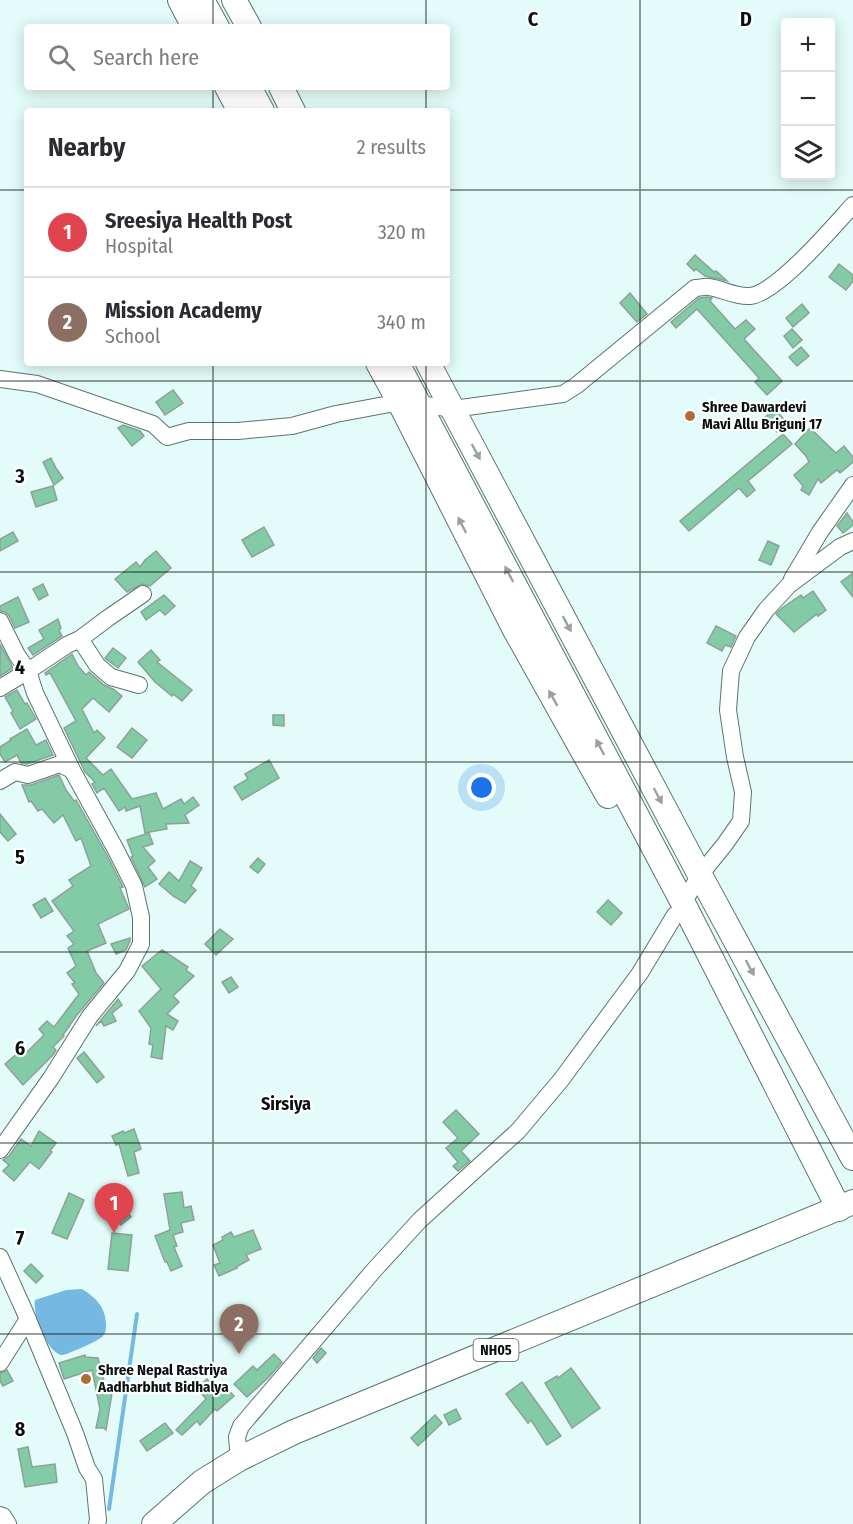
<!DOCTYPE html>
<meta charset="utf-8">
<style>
:root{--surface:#fff;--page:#f2f2f3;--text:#2b2b33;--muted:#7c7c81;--line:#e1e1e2;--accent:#ae6d36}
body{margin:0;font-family:"Fira Sans Condensed",sans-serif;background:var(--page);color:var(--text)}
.controls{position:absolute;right:18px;top:18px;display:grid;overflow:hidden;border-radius:6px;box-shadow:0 3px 15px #0003}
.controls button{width:54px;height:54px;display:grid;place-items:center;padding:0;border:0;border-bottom:2px solid var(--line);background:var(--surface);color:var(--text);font:30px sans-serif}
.you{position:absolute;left:482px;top:788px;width:21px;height:21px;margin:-15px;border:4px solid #fff;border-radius:50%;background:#1a73e8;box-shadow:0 0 0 9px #1a73e833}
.badge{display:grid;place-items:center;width:39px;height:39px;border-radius:50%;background:var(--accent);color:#fff;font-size:20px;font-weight:700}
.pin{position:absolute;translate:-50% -50px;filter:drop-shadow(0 2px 3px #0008)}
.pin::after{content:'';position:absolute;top:32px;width:21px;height:18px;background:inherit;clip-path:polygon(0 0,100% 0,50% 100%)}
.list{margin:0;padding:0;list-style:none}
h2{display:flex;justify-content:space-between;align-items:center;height:78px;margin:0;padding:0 24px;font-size:26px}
h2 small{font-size:20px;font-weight:400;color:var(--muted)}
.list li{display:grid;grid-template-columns:39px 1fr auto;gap:18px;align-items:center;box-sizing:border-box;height:90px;padding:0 24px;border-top:2px solid var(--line)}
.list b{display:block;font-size:22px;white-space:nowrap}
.list p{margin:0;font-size:20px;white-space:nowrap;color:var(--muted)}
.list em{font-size:20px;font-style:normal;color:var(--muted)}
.icon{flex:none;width:33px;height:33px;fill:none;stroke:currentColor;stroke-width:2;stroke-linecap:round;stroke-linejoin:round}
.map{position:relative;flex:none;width:853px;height:1524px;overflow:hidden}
.search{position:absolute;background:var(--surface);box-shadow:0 3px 15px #0003;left:24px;top:24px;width:426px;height:66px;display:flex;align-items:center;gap:15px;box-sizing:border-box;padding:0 21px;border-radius:6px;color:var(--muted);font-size:22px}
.panel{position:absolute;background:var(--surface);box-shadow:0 3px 15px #0003;left:24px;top:108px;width:426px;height:258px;border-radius:6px}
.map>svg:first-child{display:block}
</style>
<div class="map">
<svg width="853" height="1524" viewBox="0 0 853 1524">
<rect width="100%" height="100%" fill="#e3fcf9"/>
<path fill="#75b8e2" d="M82,1289C96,1298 105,1306 106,1324C106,1329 106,1333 102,1337C94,1343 76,1350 67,1354C62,1355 61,1356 57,1353C46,1347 32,1312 35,1300L66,1290Z"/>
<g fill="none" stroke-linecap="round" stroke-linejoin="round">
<path stroke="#75b8e2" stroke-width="4" d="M109,1509L137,1314"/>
</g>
<g fill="#82cba6" stroke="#8ea196" stroke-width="1.5">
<path d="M695,255L714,272L716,271L727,281L705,276L696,269L694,271L687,264Z"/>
<path d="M839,264L853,275V281L846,290L829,277Z"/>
<path d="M630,293L647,314L637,322L620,303Z"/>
<path d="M707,297L712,298L710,301L735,329L746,320L755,329L744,339L782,381L767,395L755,382L759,378L697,309L676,328L671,322L699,298Z"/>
<path d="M802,304L809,313L793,327L786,318Z"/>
<path d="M792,329L802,340L793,348L784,336Z"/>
<path d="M801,347L809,356L797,366L789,357Z"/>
<path d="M173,390L183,403L165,415L156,402Z"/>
<path d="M775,409L787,423L777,432L765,417Z"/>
<path d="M123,425L140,431L144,436L132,446L118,428Z"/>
<path d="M810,428L836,453L844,446L853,457V462L840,473L837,470L821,483L818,479L809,495L801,490L803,486L794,475L809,462L806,456L795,444Z"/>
<path d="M783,434L792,444L748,481L755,490L747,497L739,488L689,531L680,521Z"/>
<path d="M51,458L56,468L63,478L54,485L43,462Z"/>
<path d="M53,486L57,500L36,507L31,492Z"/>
<path d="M847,513L853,522V525L843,533L837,526Z"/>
<path d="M264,527L274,545L252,557L242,540Z"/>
<path d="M13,532L18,541L0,551V539Z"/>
<path d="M768,541L779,546L771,565L759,560Z"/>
<path d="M156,551L171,568L150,586L142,584L127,592L115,579L136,562L140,567L145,560Z"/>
<path d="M853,573V597L841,582Z"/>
<path d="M43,584L48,595L39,600L33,589Z"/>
<path d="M813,591L826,610L818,616L817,614L794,632L776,614L782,608L801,595L803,598Z"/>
<path d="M164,595L175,606L165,615L160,610L146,620L141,612Z"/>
<path d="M18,597L29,622L15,628L9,616L5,612L0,611V606Z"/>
<path d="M58,619L61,628L59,630L62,636L33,655L28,648L44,639L39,630Z"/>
<path d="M716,626L736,636L731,647L725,645L722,651L707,643Z"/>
<path d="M0,644L13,668L0,676Z"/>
<path d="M113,648L126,658L118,668L105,658Z"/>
<path d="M151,650L160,660L157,662L192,690L182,701L173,694L172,696L155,682L138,662Z"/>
<path d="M72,654L78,666L86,675L89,672L104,685L113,689L122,696L109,712L93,698L82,709L94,733L97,730L105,738L86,758L103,775L111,769L132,799L156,793L163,809L181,799L184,804L193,797L199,805L185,815L189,823L166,824L167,829L145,833L140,806L126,811L125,807L119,811L104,788L97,793L93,786L92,784L95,782L85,772L64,728L76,721L50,673L46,675L45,673Z"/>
<path d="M17,690L25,704L27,703L36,719L20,729L11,713L13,711L5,697Z"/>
<path d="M273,715H284V726L273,725Z"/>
<path d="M132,728L147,740L132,758L117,747Z"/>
<path d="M27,729L36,745L46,740L53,755L27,764L21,763L17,755L5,762L0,754V747L11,740L10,739Z"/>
<path d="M269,760L279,778L242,800L234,787L248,779L245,774Z"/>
<path d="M59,775L66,790L74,801L76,800L107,855L123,887L120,888L129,909L98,924L106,943L87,951L96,973L104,983L77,1015L63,1035L64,1036L53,1047L56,1050L53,1055L23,1085L5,1064L20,1051L24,1055L44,1035L39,1029L47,1021L54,1027L79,994L72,984L75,983L67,973L76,966L68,948L74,944L67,936L74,931L52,901L73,886L69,880L91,866L81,838L76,841L63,815L54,823L42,809L38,811L31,801L29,802L22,785H31Z"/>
<path d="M0,814L16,834L8,841L0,832Z"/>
<path d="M149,833L153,844L143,847L155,861L148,867L157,879L145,887L131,857L133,856L127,840Z"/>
<path d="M258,858L265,864L258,873L250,867Z"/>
<path d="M190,861L202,868L191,886L196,890L185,903L173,896L159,884L169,872L179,881Z"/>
<path d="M45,898L53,911L41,918L33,905Z"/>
<path d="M608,900L622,913L611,925L597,912Z"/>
<path d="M220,929L233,939L216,955L205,944Z"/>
<path d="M130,938V941L126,950L116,954L111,944Z"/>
<path d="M162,950L188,967L186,970L194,976L173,996L179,1002L167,1014L178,1021L173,1030L166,1026L162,1059L151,1057L153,1045L149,1044L151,1028L139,1011L161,989L142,966Z"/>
<path d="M231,977L238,987L229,993L222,982Z"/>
<path d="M118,999L122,1005L112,1013L116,1021L104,1026L101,1021L96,1026Z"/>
<path d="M84,1052L104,1077L97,1083L77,1058Z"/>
<path d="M456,1110L479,1134L461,1151L470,1161L458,1171L453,1166L458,1162L446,1148L458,1138L443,1122Z"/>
<path d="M134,1129L141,1149L134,1152L139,1173L128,1176L119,1144L116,1145L112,1136L123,1131L124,1133Z"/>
<path d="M39,1131L56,1143L50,1151L52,1152L39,1169L30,1162L14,1181L3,1171L9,1165L3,1160L9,1156L21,1139L31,1146Z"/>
<path d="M182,1192L184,1208L191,1206L194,1220L181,1223L183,1232L173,1235L177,1246L174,1247L182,1266L171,1271L167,1262H165L155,1236L170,1230L164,1194Z"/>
<path d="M69,1193L84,1200L67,1239L52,1233Z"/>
<path d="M113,1196L131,1217L121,1225L104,1205Z"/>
<path d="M253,1230L261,1249L246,1255L249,1260L236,1267L237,1268L219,1276L214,1265L220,1263L213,1245L223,1240L222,1237L231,1232L234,1237Z"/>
<path d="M112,1233L132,1235L128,1271L108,1269Z"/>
<path d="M31,1264L43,1276L36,1283L24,1271Z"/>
<path d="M244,1306L253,1317L246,1322L237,1311Z"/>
<path d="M321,1348L326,1353L317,1363L313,1358Z"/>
<path d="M274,1354L282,1362L269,1377L247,1397L234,1384L253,1366L257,1370Z"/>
<path d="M85,1355V1357L98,1358L107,1392L112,1393L106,1430L104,1428H96L100,1409L92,1370L64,1379L59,1363Z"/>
<path d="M571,1368L600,1408L572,1428L545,1383L557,1376L558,1378Z"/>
<path d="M7,1370L13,1381L3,1386L0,1381V1373Z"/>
<path d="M207,1379L218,1392L224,1386L234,1396L217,1411L215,1409L200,1425L197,1421L182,1435L176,1430L206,1399L197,1388Z"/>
<path d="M522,1382L561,1436L547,1445L531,1420L528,1423L506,1394Z"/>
<path d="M456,1409L461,1419L449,1425L444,1415Z"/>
<path d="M435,1415L442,1423L418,1446L411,1438Z"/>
<path d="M165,1423L173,1433L147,1451L140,1441Z"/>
<path d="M28,1447L32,1467L55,1464L57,1482L25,1487L18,1449Z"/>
</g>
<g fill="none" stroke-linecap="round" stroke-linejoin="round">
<defs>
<g id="minor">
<path d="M0,379L37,384L153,424L167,437L189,431H238L292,426L336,414L395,403L419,404L453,409L563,394L577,385L695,288C700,288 705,286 709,287C723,289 735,297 750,296C777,293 833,227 853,205"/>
<path d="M792,579L820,532L853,485"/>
<path d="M0,621L17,655L28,671L35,693L72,770L116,850L134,886L141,917V944L127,971L90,1016L51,1078L0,1150"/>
<path d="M80,639L97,665L111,677L139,685"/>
<path d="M0,688L28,671L67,645L80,639L108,618L143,594"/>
<path d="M0,781L15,772L28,775L60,764L72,770"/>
<path d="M683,903L700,875L725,844L741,821L743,792L735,757L728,710L731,671L747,637L766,610L789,585L840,547L853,541"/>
<path d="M0,1257L24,1310L75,1433L87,1468L94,1479L98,1520L97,1524"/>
<path d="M0,1363L28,1319"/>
<path d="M239,1459L237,1437L241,1426L375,1269L420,1220L518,1131L561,1080L640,973L675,915"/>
<path d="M0,1515L3,1516L8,1524"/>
</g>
<g id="highway">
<path d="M180,0L194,27"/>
<path d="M202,0L217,27"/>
<path d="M234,0L249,27"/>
<path d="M227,87L240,111"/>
<path d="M249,87L262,111"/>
<path d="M281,87L293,111"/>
<path d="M378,363L400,403L515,630L608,796"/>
<path d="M397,363L683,903L839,1209"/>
<path d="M428,363L700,875L853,1158"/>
<path d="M154,1524L202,1482L239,1459L294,1432L853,1202"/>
</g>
</defs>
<use href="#minor" stroke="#5d7370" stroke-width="18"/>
<use href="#highway" stroke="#5d7370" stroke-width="26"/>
<use href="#minor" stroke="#fff" stroke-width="16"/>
<use href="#highway" stroke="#fff" stroke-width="24"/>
</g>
<defs><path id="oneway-solid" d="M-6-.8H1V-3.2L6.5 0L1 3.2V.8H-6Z" transform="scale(1.5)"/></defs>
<g fill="#9da0a0">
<use href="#oneway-solid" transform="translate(476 452) rotate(62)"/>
<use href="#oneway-solid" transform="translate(462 525) rotate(-117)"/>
<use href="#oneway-solid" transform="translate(509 574) rotate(-118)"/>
<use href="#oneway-solid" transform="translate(567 624) rotate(62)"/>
<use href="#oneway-solid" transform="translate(553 698) rotate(-119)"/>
<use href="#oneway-solid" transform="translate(600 747) rotate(-118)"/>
<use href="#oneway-solid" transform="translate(658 796) rotate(62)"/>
<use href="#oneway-solid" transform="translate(750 968) rotate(62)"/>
</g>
<path fill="none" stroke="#0a1211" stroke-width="1.5" stroke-opacity="0.55" d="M213,0V27M426,0V27M640,0V1524M213,87V111M426,87V111M0,190H27M447,190H853M213,363V1524M426,363V1524M0,381H853M0,572H853M0,762H853M0,952H853M0,1143H853M0,1334H853"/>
<g fill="#ae6d36" stroke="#fff" stroke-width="2">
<circle cx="690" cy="416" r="6"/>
<circle cx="86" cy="1379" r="6"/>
</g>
<g text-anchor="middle" stroke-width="4.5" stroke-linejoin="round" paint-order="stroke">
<rect fill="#fff" stroke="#545958" stroke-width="1.5" x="473.5" y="1339" width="45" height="22" rx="4.5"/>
<g font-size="14" font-weight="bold" fill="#0a1211">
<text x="496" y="1355">NH05</text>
</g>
<g font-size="15" font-weight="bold" fill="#0a1211" stroke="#fff" text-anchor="start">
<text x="702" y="412">Shree Dawardevi<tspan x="702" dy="17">Mavi Allu Brigunj 17</tspan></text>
<text x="98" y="1375">Shree Nepal Rastriya<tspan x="98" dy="17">Aadharbhut Bidhalya</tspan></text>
</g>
<g font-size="18" font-weight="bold" fill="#0a1211" stroke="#fff">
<text x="286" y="1110">Sirsiya</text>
</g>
</g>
<g font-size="20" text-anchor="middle" font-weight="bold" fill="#0a1211" stroke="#fff" stroke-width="4.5" stroke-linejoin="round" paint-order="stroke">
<text x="533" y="26">C</text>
<text x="746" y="26">D</text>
<text x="20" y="483">3</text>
<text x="20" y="674">4</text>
<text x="20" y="864">5</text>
<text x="20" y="1055">6</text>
<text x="20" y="1245">7</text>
<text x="20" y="1436">8</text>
</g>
</svg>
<div class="controls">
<button>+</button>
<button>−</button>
<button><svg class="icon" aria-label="layers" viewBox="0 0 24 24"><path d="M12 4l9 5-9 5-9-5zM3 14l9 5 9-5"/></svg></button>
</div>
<div class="you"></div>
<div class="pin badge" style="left:114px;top:1233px;background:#e0444e">1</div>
<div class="pin badge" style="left:239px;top:1354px;background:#8d6e63">2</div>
<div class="search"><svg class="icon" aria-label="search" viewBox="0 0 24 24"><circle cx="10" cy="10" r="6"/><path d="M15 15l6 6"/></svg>Search here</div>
<section class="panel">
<h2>Nearby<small>2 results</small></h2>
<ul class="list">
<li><span class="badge" style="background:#e0444e">1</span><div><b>Sreesiya Health Post</b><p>Hospital</p></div><em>320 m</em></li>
<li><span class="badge" style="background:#8d6e63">2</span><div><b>Mission Academy</b><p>School</p></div><em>340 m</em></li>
</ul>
</section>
</div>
